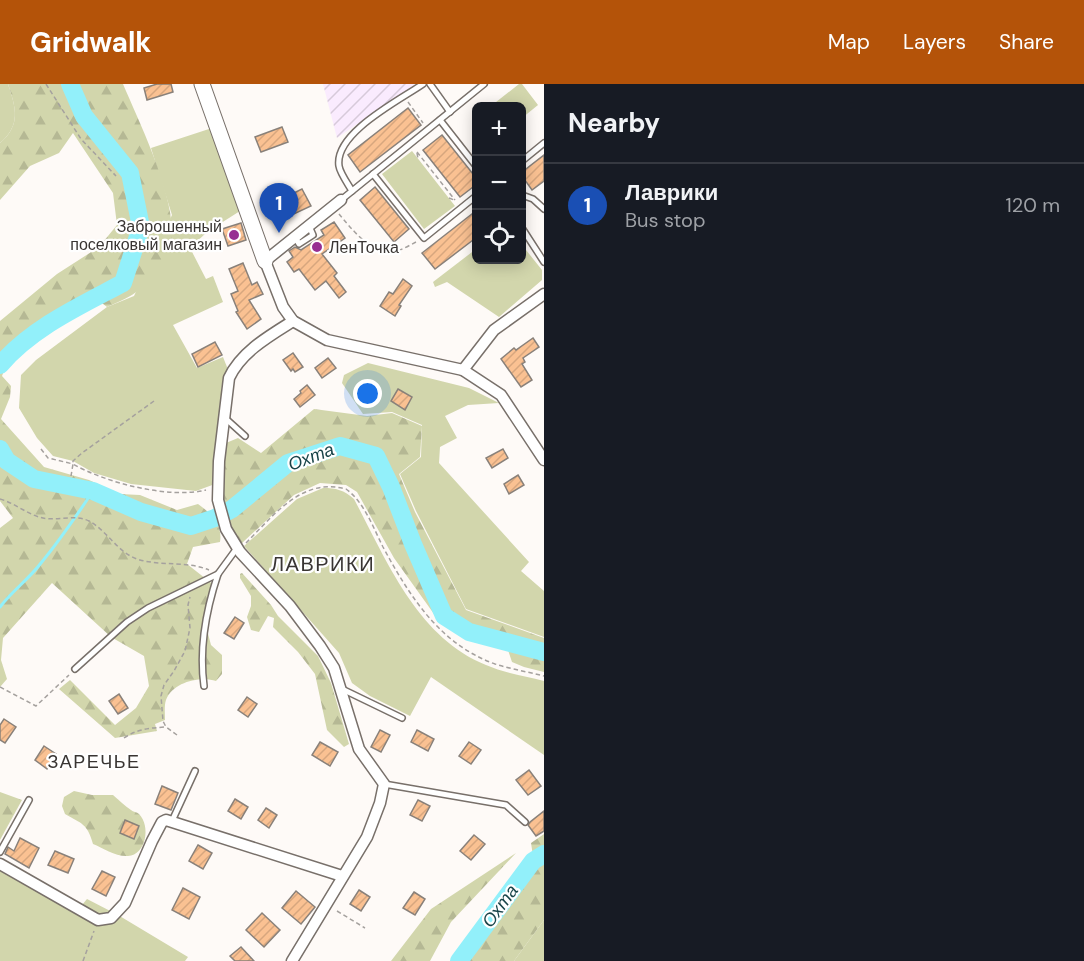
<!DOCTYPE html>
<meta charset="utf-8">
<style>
:root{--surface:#171b24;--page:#20242c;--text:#f1f3f6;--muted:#9ea1a6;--line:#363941;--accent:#b45309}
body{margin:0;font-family:"DM Sans",sans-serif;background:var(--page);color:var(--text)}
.controls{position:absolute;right:18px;top:18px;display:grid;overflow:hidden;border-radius:9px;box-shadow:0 3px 15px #0003}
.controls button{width:54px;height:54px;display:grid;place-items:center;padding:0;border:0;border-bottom:2px solid var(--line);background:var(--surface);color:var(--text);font:30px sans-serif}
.you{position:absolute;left:368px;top:310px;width:21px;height:21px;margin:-15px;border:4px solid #fff;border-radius:50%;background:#1a73e8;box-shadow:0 0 0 9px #1a73e833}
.badge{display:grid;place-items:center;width:39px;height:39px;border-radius:50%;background:var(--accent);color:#fff;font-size:20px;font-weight:700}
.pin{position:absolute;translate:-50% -50px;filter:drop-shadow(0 2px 3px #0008)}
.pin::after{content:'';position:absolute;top:32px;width:21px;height:18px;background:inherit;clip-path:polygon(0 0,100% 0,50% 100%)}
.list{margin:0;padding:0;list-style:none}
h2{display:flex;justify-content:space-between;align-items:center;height:78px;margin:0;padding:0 24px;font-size:26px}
h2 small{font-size:20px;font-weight:400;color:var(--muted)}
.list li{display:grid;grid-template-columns:39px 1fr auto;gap:18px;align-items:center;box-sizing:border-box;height:84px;padding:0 24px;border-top:2px solid var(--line)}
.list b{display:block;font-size:22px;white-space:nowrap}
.list p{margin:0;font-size:20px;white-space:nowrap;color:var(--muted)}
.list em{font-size:20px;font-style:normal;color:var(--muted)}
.icon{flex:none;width:33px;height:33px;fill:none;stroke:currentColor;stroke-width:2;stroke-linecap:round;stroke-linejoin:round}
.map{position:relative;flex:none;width:544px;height:877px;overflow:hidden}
header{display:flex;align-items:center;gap:36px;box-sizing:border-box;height:84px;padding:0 30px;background:var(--accent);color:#fff}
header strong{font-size:28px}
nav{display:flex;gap:33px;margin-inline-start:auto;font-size:21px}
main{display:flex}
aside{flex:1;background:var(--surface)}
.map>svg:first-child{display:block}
</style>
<header>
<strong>Gridwalk</strong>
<nav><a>Map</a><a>Layers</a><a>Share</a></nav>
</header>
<main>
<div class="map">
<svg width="544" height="877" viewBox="0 0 544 877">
<defs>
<pattern id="industrial-furrows" width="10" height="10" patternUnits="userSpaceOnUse" patternTransform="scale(1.5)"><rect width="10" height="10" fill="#faebfe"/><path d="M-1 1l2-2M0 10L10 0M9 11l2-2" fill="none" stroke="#d7cada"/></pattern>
<pattern id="forest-firs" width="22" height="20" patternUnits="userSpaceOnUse" patternTransform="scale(1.5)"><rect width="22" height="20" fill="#d2d6ac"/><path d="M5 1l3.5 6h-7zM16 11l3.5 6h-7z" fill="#b5b894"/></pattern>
<pattern id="building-hatch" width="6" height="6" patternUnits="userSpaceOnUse" patternTransform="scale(1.5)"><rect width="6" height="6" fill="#fac192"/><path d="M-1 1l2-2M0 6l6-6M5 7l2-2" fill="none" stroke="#d7a67e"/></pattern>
</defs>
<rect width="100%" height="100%" fill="#fefaf7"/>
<path fill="url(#industrial-furrows)" d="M323,0H415L337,54Z"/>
<g fill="#d2d6ac">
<path d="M0,0H8C16,24 21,41 0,59Z"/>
<path d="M519,0H522L538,21L522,34V22H491Z"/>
<path d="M212,44L240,127L207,148L190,164L206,195L213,192L223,218L173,241L197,284L223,273L229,288L222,299L215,400L196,407L131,400L94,389L73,377L53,372L37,354L19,324L21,291L36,276L107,223L134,212L172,131L151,64Z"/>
<path d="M412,67L455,122L424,145L382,90Z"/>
<path d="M522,161L542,186V196L499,233L447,198L435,203L433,198L476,165V176H522Z"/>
<path d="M368,279L469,304L499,319L468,321L445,332L457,354L440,363L439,379L529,478L521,487L544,507V553L466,525L416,427L400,390L421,373L422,341L392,328L363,330L342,299L344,291Z"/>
<path d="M323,404C336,404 344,406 354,415C387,477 417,553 486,581C504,589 525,592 544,597V671L431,593L410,632L370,612L352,599L339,569L244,462L297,415Z"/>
<path d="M0,776L82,821L87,815L118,831L188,873L185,877H0Z"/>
<path d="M544,836V877H514Z"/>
</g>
<g fill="url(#forest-firs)">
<path d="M8,0H123C139,38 178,117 171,157C170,164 164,171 161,177C144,206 137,210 107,223L89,209L92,215L54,235L14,262L2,292L11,302L10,313L1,335L44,383L89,396L120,410L140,411L177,426L198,420C211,429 223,441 220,458L193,463L187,480L215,502L207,546L211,561L222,571V590L216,597C200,592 173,598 166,616C164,622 165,630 165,636L155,640L157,647L115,654L59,605L70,596L115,641L136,624L149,602L144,572L111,553L52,499L3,554L1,576L7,595L0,603V444L13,434L0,417V237L57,190L99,163L117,141L113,109L73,49L59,69L30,82L0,116V59C21,41 16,24 8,0Z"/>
<path d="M314,325L367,332L392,329L422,342L420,373L399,390L415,428L466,526L544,554V588L524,583L512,578L508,566L461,551L439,537L394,474L357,408L346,401L320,399L294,411L242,459C215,429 223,395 226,359L238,354L261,369Z"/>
<path d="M242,489L271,521L278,532L318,572L331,599L349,660L344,663L327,646L315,590L298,568L273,543L274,534L268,532L259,548L251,546L247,533L251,522V512L240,494V490Z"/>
<path d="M74,707L92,711H113C119,716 125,722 131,726C133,728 137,728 139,730C151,742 146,771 128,772C116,773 103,764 93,760C87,739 82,740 65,730L62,722L64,713Z"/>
<path d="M0,708L22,716L0,756Z"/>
<path d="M544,750V836L514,877H460L534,778L531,759Z"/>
<path d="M516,769L451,838L430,877H391L431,825Z"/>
</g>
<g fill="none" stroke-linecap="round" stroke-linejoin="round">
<path stroke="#92f0fa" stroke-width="3" d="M0,523C12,507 29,495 41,479C60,456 77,431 93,407"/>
<g stroke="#92f0fa" stroke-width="18">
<path d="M0,281C33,243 80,222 123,199L141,143L130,89L84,32L70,0"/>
<path d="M0,365L7,377L34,395L93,407L141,428L191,442L215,434L232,425L288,379L340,362L376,372L391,403L413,460L444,532L469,548L544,568"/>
<path d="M459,877L533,777L544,770"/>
</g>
</g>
<g fill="url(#building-hatch)" stroke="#89817a" stroke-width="1.5">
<path d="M157,0H171L173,8L147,16L144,4Z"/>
<path d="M408,24L421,41L360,88L348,71Z"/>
<path d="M282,43L288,58L261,68L255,53Z"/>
<path d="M442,51L477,95V100L460,113L423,66Z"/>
<path d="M544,71V97L532,106L522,92V88Z"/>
<path d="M375,103L409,145L394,158L360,116Z"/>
<path d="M302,105L311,122L283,135L275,118Z"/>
<path d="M477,126V153L435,185L422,169Z"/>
<path d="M334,138L345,154L322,170L337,189L334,192L346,208L339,214L326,197L315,206L299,185L294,188L287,178L293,173L289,167L295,163L301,166L324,151L321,146Z"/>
<path d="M241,139L246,156L228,162L222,145Z"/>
<path d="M243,179L252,201L257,198L263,210L249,216L261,235L247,245L236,228L238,227L231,210L238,207L229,185Z"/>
<path d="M403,195L412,202L399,221L401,222L395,232L380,222L389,208L393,210Z"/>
<path d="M533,254L539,263L523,274L525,278L522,280L532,296L521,303L501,275L514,264L516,266Z"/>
<path d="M215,258L222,271L198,283L192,270Z"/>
<path d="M293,269L303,283L295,288L293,285L291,287L283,276Z"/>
<path d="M328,274L336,284L322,294L315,284Z"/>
<path d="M307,301L315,311L300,323L294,315L301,309L300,307Z"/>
<path d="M398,305L412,313L405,326L391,317Z"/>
<path d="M503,365L508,374L492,384L486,374Z"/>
<path d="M518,391L524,401L509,410L504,400Z"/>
<path d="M235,533L244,539L234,555L224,549Z"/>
<path d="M119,610L128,624L118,630L109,617Z"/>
<path d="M247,613L257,620L248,633L238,626Z"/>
<path d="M4,635L16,643L5,659L0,656V641Z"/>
<path d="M380,646L390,651L381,668L371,663Z"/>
<path d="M417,646L434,655L428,667L411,658Z"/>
<path d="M320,658L338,668L330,682L312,671Z"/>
<path d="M469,658L481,666L471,680L459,672Z"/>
<path d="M44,662L56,670L47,685L35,676Z"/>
<path d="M529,686L541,702L528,711L516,696Z"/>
<path d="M162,702L178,709L171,726L155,720Z"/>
<path d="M235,715L248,723L241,735L228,727Z"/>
<path d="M418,716L430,722L422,737L410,731Z"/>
<path d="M266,724L277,731L269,744L258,736Z"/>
<path d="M544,727V747L536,752L528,741L530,738Z"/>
<path d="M125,736L139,742L134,755L120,749Z"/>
<path d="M474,751L485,760L471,776L460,767Z"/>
<path d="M20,754L39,764L29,784L5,770L8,763L14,767Z"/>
<path d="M198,761L212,769L203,785L189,777Z"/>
<path d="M55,767L74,775L68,789L48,781Z"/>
<path d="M102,787L115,793L106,812L92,805Z"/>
<path d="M183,804L200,813L189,835L172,826Z"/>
<path d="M359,806L370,813L361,827L350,820Z"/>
<path d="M296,807L315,823L301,840L282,824Z"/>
<path d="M414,808L425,815L415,831L403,824Z"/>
<path d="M262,829L280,846L264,863L246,846Z"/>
<path d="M241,863L254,877H235L230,872Z"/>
</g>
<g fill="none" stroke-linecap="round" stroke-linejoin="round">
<defs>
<g id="lane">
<path d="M430,0L450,28"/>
<path d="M440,36L476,82"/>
<path d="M522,77L544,59"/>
<path d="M373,90L424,154L476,112"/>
<path d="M352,107C348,100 340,89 339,82C334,49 400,16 423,0"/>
<path d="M522,111L533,115L544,125"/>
<path d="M341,116L484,0"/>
<path d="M522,144L544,178"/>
<path d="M295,153L299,160L313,151L309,142"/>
<path d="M225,334L245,352"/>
<path d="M75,585L127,538L148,524L218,490L237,464"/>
<path d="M204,602C199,565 206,526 218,490"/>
<path d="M342,605L402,634"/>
<path d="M384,700L506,721L525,738"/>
<path d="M172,737L195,687"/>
<path d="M0,768L29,716"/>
</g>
<g id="street">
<path d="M341,116L265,177L283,223L293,237L327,256L463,286L501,311L544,376"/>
<path d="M463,286L494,246L544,210"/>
<path d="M0,780L98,836L111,834L125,819L152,757L162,738L166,736L342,792"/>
<path d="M292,877L367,753L380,719L384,700L359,665L334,584L320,562L290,522L240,468L226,445L218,416L219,377L229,294C241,268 269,252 293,237"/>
</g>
<path id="secondary" d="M202,0L265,177"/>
</defs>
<use href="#lane" stroke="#78706a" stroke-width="8"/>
<use href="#street" stroke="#78706a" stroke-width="13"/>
<use href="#secondary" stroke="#78706a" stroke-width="17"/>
<g stroke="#a5a19e" stroke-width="1.5" stroke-dasharray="4.5 3" stroke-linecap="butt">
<path d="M46,0L81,55L116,92"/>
<path d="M408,18L423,39"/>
<path d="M417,68L455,116"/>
<path d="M417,69L418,75"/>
<path d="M449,114L454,116"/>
<path d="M339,130C349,142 374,173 391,169C400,167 410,161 418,157"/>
<path d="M154,317L82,369L73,377V380C106,399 169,415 206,406"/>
<path d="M41,365L48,374L73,380L71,392"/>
<path d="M0,415C15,419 28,431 43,434C58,437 74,430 89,437C108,447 118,470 140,476C163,482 187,477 209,486"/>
<path d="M246,459C274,431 302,393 346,405C364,418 373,443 383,463C409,511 439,560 495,580C511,585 528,588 544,592"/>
<path d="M0,603L36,622L69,591"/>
<path d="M177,651L166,643L163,637L161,612L164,601L174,587L185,567L190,544L188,521L190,513"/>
<path d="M124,654C137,645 150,644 165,643"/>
<path d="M337,827L365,844"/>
<path d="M83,877L94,847"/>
</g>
<use href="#lane" stroke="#fff" stroke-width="5"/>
<use href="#street" stroke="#fff" stroke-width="10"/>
<use href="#secondary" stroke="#fff" stroke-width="15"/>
</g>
<g fill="#972f92" stroke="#fff" stroke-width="2">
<circle cx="234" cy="151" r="6"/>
<circle cx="317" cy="163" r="6"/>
</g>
<g text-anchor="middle" stroke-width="4.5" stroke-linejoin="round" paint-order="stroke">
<g font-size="16" fill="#393533" stroke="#fff" text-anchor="end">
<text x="222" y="148">Заброшенный<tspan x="222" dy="18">поселковый магазин</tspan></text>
<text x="329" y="169" text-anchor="start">ЛенТочка</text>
</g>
<g font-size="18" font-style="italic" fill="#1a454a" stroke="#fff">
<text transform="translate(311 373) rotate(-21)" y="6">Охта</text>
<text transform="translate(500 822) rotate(-54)" y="6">Охта</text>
</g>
<g font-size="18" letter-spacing="1.5" fill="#393533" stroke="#fff">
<text x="94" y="684">ЗАРЕЧЬЕ</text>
</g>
<g font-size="20" letter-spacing="1.5" fill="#393533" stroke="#fff">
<text x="323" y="487">ЛАВРИКИ</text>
</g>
</g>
</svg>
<div class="controls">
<button>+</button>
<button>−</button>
<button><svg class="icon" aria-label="locate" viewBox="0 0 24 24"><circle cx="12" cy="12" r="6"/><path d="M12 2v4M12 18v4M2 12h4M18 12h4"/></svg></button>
</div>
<div class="you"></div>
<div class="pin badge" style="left:279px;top:149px;background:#1a4fb4">1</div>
</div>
<aside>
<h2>Nearby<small></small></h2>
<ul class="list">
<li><span class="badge" style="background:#1a4fb4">1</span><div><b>Лаврики</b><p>Bus stop</p></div><em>120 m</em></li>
</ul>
</aside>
</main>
